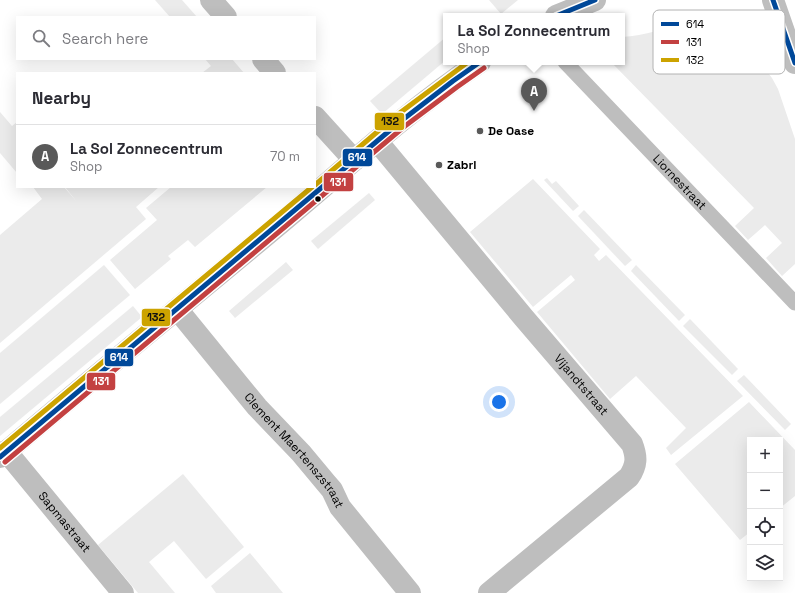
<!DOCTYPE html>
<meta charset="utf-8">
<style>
:root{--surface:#fff;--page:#f7f7f7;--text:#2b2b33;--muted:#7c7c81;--line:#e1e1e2;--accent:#595959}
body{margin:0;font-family:"Space Grotesk",sans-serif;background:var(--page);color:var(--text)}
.controls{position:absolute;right:12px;bottom:12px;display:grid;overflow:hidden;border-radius:0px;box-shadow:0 4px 16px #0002}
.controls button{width:36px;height:36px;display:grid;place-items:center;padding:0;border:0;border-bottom:1px solid var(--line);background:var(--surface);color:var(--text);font:20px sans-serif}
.you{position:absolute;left:499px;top:402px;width:14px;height:14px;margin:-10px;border:3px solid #fff;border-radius:50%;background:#1a73e8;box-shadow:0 0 0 6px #1a73e833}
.badge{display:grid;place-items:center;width:26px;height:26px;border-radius:50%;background:var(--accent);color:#fff;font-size:13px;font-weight:700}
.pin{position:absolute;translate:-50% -33px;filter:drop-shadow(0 1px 2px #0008)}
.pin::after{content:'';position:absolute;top:21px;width:14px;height:12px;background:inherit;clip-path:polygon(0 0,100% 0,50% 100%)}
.popup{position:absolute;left:443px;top:13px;width:182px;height:52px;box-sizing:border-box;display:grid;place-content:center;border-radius:0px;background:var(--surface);filter:drop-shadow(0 1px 3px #0005);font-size:13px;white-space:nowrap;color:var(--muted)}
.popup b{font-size:15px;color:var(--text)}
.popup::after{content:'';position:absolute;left:50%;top:100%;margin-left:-8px;border:8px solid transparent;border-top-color:var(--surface)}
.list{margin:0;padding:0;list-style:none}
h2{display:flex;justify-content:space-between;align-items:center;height:52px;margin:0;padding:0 16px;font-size:17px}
h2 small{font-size:13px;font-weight:400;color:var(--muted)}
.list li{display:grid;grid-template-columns:26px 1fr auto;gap:12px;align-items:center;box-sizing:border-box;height:64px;padding:0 16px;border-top:1px solid var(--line)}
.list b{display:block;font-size:15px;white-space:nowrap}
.list p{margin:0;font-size:13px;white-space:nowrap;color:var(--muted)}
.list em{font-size:13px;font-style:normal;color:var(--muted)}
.icon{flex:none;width:22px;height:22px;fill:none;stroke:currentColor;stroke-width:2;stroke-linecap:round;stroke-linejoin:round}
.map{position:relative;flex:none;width:795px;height:593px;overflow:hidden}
.search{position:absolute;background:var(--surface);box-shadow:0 4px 16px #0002;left:16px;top:16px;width:300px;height:44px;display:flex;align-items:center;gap:10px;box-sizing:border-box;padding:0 14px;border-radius:0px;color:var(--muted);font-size:15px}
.panel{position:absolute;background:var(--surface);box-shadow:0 4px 16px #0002;left:16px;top:72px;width:300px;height:116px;border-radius:0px}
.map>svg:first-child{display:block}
</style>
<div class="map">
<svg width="795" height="593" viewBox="0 0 795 593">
<rect width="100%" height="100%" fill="#fff"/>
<g fill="#ebebeb">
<path d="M155,0H182L197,17H170Z"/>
<path d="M489,0H518L501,14Z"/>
<path d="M690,24L721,29L748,47L772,78L778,89L795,139V264L782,276L766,258L782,243L765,225L748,240L735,226L754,208L611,62H622V37C645,36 666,27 690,24Z"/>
<path d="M446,37V60L382,114L370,101Z"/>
<path d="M205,59H232L244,73H202L211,66Z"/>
<path d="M0,112L12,126L17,122V173L0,153Z"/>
<path d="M547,178L552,184L556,181L579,206L573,211L544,180Z"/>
<path d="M533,179L600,249L594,255L599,261L606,255L743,396L671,455L666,448L686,428L636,376L610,399L537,312L575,280L571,275L533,307L470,232Z"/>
<path d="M33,187H64L77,202L65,187H159L136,207L146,219L0,343V235L42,199Z"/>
<path d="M171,187H267L195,247L188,240L168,256L171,259L135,289L110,260L157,220L146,208Z"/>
<path d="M369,193L375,200L318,249L311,241Z"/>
<path d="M584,210L632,260L625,266L578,216Z"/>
<path d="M286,262L293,270L235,318L229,311Z"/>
<path d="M104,265L130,295L0,404V353Z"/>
<path d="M636,265L685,315L679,321L631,271Z"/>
<path d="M133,306L142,317L0,436V417Z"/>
<path d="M690,319L738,369L732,375L683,326Z"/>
<path d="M744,375L791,424L785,430L737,381Z"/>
<path d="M749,402L795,450V496L780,508V440H750V532L740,540L675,464Z"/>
<path d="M183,474L244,547L206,579L174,541L149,562L175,593H138L98,545Z"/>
<path d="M250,553L283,593H216L211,586Z"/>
</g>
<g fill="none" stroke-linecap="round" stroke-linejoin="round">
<path stroke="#bebebe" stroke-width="15" id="s1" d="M565,62L795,303"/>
<g stroke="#bebebe" stroke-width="22">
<path d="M211,0L226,17"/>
<path d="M263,59L275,73"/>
<path d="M315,117L354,160"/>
<path id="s2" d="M377,141L524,318L632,444C637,457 637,465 629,477L489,593"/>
<path id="s3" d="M177,309L257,407L301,453L326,483L332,490L340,507L410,593"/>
<path id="s4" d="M6,451L123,593"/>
</g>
<g stroke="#bebebe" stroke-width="22">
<path d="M773,0L795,63"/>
<path d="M556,16L595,0"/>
<path d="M0,457C91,379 184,304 276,227C343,171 407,111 480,62"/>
</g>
<defs>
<g id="bus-1">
<path d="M773,0L795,63"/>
<path d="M556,16L595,0"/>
<path d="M0,457L401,121L453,81L480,62"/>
</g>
<path id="bus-2" d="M5,462L405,126L457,87L484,68"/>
<g id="bus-3">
<path d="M315,185L397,115L468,62"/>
<path d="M0,448L312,187"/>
</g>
</defs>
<use href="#bus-1" stroke="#fff" stroke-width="8"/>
<use href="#bus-2" stroke="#fff" stroke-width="8"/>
<use href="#bus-3" stroke="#fff" stroke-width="8"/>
<use href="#bus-1" stroke="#004899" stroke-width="5"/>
<use href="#bus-2" stroke="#c34141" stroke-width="5"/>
<use href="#bus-3" stroke="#cca300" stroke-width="5"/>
</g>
<g fill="#595959" stroke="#fff" stroke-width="1.5">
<circle cx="480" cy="131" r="4"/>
<circle cx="439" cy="165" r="4"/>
</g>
<circle fill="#000" stroke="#fff" stroke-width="1.5" cx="318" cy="199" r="3.5"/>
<g text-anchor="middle" stroke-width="3" stroke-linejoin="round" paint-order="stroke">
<g font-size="12" font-weight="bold" fill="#000" stroke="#fff" text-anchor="start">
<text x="488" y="135">De Oase</text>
<text x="447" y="169">Zabri</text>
</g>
<g font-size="12" fill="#000" stroke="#fff">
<text dy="4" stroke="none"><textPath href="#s1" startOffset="166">Liornestraat</textPath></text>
<text dy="4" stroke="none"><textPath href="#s2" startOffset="318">Vijandtstraat</textPath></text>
<text dy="4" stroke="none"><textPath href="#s3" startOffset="184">Clement Maertenszstraat</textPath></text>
<text dy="4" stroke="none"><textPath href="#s4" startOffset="92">Sapmastraat</textPath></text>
</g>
</g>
<rect x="653" y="10" width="132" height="64" rx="6" fill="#fff" stroke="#b2b2b2" stroke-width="1"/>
<rect x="661" y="22" width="18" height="4" fill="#004899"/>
<rect x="661" y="40" width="18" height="4" fill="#c34141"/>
<rect x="661" y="58" width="18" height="4" fill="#cca300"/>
<g font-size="11" fill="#000">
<text x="686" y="28">614</text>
<text x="686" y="46">131</text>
<text x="686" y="64">132</text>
</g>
<g stroke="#fff" stroke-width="1.5">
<rect x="374" y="112" width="31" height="19" rx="4" fill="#cca300"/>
<rect x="342" y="148" width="31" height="19" rx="4" fill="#004899"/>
<rect x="323" y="172" width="31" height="20" rx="4" fill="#c34141"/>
<rect x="141" y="308" width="30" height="19" rx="4" fill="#cca300"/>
<rect x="104" y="348" width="30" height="19" rx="4" fill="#004899"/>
<rect x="86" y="372" width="30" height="19" rx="4" fill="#c34141"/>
</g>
<g font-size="11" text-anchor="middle" font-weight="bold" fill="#fff">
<text x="357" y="161">614</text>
<text x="338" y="186">131</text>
<text x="119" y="361">614</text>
<text x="101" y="385">131</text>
</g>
<g font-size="11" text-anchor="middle" font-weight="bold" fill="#111">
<text x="390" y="125">132</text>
<text x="156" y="321">132</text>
</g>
</svg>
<div class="controls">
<button>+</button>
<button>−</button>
<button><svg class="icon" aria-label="locate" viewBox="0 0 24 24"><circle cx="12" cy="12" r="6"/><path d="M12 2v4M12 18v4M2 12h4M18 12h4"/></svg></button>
<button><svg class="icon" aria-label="layers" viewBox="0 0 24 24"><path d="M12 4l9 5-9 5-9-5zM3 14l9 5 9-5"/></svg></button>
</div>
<div class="you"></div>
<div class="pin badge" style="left:534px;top:111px">A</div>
<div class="popup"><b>La Sol Zonnecentrum</b>Shop</div>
<div class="search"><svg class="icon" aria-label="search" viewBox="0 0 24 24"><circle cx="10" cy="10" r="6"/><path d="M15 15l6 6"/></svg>Search here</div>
<section class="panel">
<h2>Nearby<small></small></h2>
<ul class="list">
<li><span class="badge">A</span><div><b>La Sol Zonnecentrum</b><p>Shop</p></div><em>70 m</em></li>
</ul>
</section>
</div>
